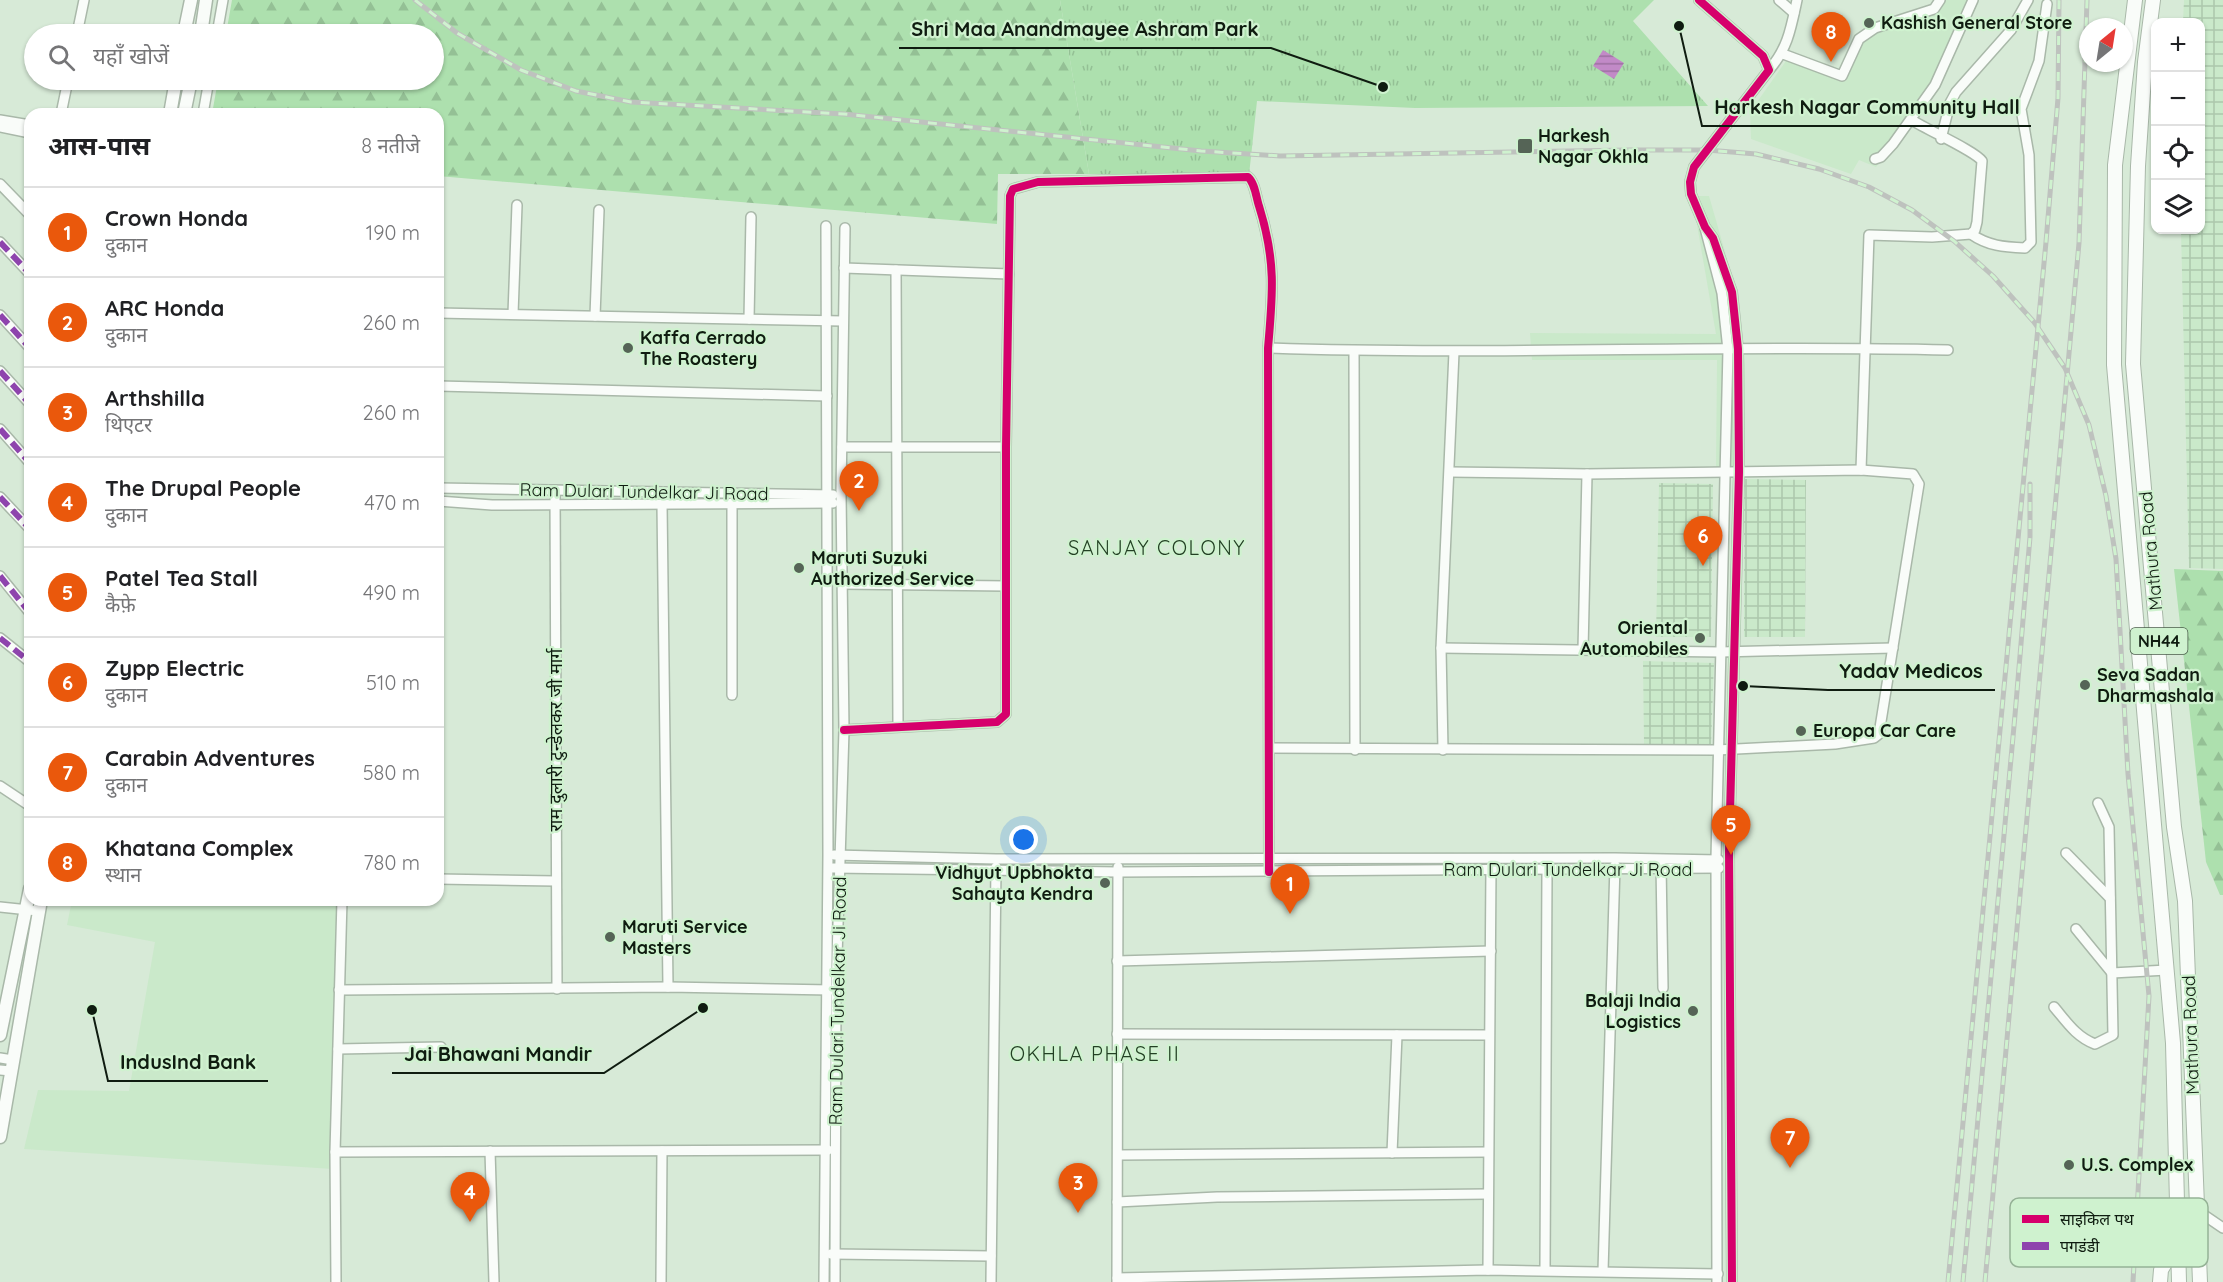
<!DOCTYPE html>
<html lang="hi">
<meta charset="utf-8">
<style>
:root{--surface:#fff;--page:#f2f2f2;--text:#202124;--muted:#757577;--line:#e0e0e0;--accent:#ea580c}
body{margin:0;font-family:Quicksand,"Noto Sans Devanagari",sans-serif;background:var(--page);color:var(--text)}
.controls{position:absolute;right:18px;top:18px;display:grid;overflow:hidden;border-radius:12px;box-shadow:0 2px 4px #0004}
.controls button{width:54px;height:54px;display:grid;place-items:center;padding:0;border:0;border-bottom:2px solid var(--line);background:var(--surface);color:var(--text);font:30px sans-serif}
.compass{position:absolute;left:2079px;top:18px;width:54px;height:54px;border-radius:50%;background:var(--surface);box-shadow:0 2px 4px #0004;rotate:30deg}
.you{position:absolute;left:1024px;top:840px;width:21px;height:21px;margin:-15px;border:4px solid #fff;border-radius:50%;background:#1a73e8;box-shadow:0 0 0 9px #1a73e833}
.badge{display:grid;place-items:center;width:39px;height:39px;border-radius:50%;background:var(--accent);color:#fff;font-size:20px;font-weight:700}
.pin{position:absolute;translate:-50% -50px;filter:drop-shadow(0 2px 3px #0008)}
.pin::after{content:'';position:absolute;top:32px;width:21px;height:18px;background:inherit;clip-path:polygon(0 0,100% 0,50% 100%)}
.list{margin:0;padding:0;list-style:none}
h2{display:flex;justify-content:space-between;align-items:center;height:78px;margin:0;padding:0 24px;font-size:26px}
h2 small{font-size:20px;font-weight:400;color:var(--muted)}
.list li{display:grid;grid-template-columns:39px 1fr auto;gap:18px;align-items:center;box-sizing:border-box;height:90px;padding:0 24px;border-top:2px solid var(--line)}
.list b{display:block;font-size:22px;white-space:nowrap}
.list p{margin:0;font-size:20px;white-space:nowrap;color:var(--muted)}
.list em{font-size:20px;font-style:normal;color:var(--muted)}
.icon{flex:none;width:33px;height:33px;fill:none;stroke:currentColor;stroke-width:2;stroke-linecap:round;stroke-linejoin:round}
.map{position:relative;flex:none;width:2223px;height:1282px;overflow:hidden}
.search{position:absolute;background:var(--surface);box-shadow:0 2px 4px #0004;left:24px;top:24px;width:420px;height:66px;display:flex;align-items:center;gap:15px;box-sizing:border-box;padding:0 21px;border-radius:33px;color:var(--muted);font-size:22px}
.panel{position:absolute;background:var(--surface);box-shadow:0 2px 4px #0004;left:24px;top:108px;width:420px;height:798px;border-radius:18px}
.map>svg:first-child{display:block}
</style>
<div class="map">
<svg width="2223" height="1282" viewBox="0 0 2223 1282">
<defs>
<pattern id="industrial-grid" width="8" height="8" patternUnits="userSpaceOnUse" patternTransform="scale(1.5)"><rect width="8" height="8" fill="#cae9ca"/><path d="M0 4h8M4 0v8" fill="none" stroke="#acc7ac"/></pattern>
<pattern id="forest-firs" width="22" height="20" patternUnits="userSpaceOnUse" patternTransform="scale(1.5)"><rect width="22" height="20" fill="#ade0ae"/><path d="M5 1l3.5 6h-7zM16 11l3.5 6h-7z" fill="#94c095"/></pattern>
<pattern id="park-tufts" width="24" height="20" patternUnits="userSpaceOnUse" patternTransform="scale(1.5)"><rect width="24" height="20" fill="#ade0ae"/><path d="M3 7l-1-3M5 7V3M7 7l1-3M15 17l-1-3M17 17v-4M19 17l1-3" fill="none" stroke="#94c095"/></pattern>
<pattern id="water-rules" width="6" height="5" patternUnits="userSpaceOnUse" patternTransform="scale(1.5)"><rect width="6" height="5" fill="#c28ac7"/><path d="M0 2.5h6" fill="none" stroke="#9c70a0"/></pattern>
</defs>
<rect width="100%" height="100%" fill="#d7ead7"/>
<g fill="#cae9ca">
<path d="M1942,0H1975L1940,85L1876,167L1859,160L1851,174L1751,139L1750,112L1786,61L1846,81L1861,42L1877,32L1935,11Z"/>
<path d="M1692,196H1709L1736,290L1745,364V470H1716L1717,360H1532L1530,333L1716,334Z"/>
<path d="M72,900H340L333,1169L24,1149L38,1090L129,1091L155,942L67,925Z"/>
</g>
<g fill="url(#industrial-grid)">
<path d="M2184,0H2223V569L2189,568L2181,230H2200V22H2183Z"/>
<path d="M1744,479L1806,480L1805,637H1744Z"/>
<path d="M1659,483L1713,484L1711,637H1656Z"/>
<path d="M1643,661L1714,663L1711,745L1644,744Z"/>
</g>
<g fill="url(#forest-firs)">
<path d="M232,0H1060L1089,174H998L997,224L438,176V114H212L218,80H434V34H226Z"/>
<path d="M2174,569L2223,571V895H2220L2206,862Z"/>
</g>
<path fill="url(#park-tufts)" d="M1060,0H1654L1633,21L1708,106L1415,108L1257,101L1249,175L1089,174Z"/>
<path fill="url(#water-rules)" d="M1603,50L1624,63L1614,79L1593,66Z"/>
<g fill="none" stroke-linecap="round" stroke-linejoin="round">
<defs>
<g id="minor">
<path d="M1699,0L1763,56L1769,70L1694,167L1690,182L1691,194L1705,227L1713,238L1732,292L1738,349L1739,472L1729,851L1732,1282"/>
<path d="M1779,0L1794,13"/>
<path d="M77,34L84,0"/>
<path d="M217,34L223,0"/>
<path d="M1783,54L1842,76L1859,39L1875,28L1934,9L1940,0"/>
<path d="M1769,70C1788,48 1791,28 1797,0"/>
<path d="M61,114L68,80"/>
<path d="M203,114L209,80"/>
<path d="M0,120L30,125"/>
<path d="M0,127L30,133"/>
<path d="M1941,139L1950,103L1956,92L2011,30L2028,0"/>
<path d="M1875,159L1881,157L1893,144L1935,85L1973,0"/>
<path d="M0,184L30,215"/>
<path d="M1705,228L1722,293L1728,350L1716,858L1717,1282"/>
<path d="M1971,234C1988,246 2004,247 2025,248L2031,242L2029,155L2021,109L2039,61L2047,4"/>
<path d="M0,242L30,274"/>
<path d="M844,268L1009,274"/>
<path d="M896,270L898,726"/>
<path d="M438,313L843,321"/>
<path d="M513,314L517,205"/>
<path d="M0,315L30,348"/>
<path d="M595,316L599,210"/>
<path d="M749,319L751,217"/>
<path d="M1268,348C1494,356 1721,344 1948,350"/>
<path d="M1354,351L1355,750"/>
<path d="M0,371L30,404"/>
<path d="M438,386L827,396"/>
<path d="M0,429L30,463"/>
<path d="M842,447H1006"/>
<path d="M1861,470L1869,235L1932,237L1971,234L1975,230L1977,222L1982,161C1975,151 1927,130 1912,120"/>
<path d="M438,488L833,495"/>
<path d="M555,490L557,989"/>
<path d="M0,497L30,529"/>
<path d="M438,501L492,505L833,503"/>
<path d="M662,504L668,987"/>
<path d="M0,576L30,613"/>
<path d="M842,584L1006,586"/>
<path d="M0,638L30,662"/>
<path d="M1441,648L1720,652L1893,648"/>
<path d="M1583,650L1587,474"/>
<path d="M732,695V503"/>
<path d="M844,730L997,722L1006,714V447L1010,196L1013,189L1038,182L1248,177C1255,183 1256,197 1259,206C1276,260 1273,293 1268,348L1269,872"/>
<path d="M1269,748L1717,750L1835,744L1874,738L1879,734L1919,484L1913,474L1861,470L1587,474L1450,472"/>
<path d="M1443,750L1441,648L1454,352"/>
<path d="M0,786L30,806"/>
<path d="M2066,853L2110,898"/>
<path d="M834,855L996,859L1615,858L1719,860"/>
<path d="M1661,864L1663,988"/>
<path d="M833,868L1118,872L1719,868"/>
<path d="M438,879L556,881"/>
<path d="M0,907L38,911"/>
<path d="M2076,929L2112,973L2167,970"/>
<path d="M1117,961L1491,951"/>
<path d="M339,990L668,987L831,990"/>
<path d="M2054,1007C2066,1021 2076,1037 2095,1044L2113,1035L2109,827L2098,803"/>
<path d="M1117,1034L1488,1035"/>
<path d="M338,1049L441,1047"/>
<path d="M0,1058L13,1060"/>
<path d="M0,1070L11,1071"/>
<path d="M490,1151L494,1282"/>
<path d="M335,1152L828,1150"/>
<path d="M1392,1153L1397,1035"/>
<path d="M1118,1155L1488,1152"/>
<path d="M1117,1202L1217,1197L1488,1194"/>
<path d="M2198,1211L2223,1228"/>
<path d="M831,1254L991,1256"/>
<path d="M1488,1270L1491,867"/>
<path d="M1545,1270L1547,871"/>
<path d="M1603,1271L1615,865"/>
<path d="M1117,1278L1488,1270L1718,1274"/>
<path d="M336,1282L335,1152L342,900"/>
<path d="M661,1282L662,1151"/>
<path d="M824,1282L828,855L826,226"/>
<path d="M835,1282L836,990L844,730L841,494L845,228"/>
<path d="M991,1282L996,867"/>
<path d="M1117,1282L1118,867"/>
</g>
<g id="major">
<path d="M184,34L191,0"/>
<path d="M201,34L206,0"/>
<path d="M170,114L176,80"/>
<path d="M184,114L191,80"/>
<path d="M0,1035L30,889"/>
<path d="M0,1137L41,900"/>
</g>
<g id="highway">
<path d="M2135,0L2115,165L2114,365L2173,1043L2179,1282"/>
<path d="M2153,0L2145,62L2138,166L2133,364L2174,827L2185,901L2200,1282"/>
<path d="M2160,1282L2161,1270L2178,1241"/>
</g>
</defs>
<use href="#minor" stroke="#a9b8a9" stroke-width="12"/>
<use href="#major" stroke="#a9b8a9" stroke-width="15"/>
<use href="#highway" stroke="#a9b8a9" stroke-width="16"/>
<use href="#minor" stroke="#f9fcf9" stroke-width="9"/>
<use href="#major" stroke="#f9fcf9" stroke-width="12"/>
<use href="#highway" stroke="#f9fcf9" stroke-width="14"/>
<defs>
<g id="rail">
<path d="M415,0L457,33L521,70L576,91L631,102L844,114L1201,151L1280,156L1629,150H1707L1756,154L1819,169L1869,187L1912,210L1954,241L1993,276L2034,322L2065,368L2089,425L2106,496L2116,559L2128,774L2149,996L2133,1282"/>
<path d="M1948,1282L2046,242L2058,98L2059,0"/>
<path d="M1963,1282L2015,715L2030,537V484"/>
<path d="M1985,1282L2079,243L2087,0"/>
</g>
</defs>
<use href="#rail" stroke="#bec2be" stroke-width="5"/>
<use href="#rail" stroke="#cff2cf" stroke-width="3" stroke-dasharray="9" stroke-linecap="butt"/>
<g stroke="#8e44ad" stroke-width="6" stroke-dasharray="12 6" stroke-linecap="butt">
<path d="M0,242L30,274"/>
<path d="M0,315L30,348"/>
<path d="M0,371L30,404"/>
<path d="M0,429L30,463"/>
<path d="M0,497L30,529"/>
<path d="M0,576L30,613"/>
<path d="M0,638L30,662"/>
</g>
<defs>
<g id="cycleway">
<path d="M1699,0L1763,56L1769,70L1694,167L1690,182L1691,194L1705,227L1713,238L1732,292L1738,349L1739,472L1729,851L1732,1282"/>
<path d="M844,730L997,722L1006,714V447L1010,196L1013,189L1038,182L1248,177C1255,183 1256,197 1259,206C1276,260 1273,293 1268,348L1269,872"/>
</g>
</defs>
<use href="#cycleway" stroke="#cff2cf" stroke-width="11"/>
<use href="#cycleway" stroke="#d6006c" stroke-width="8"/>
</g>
<g fill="#556456" stroke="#cff2cf" stroke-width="2">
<circle cx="1869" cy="23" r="6"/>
<rect x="1517" y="138" width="16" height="16" rx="3"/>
<circle cx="628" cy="348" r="6"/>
<circle cx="799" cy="568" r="6"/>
<circle cx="1700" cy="638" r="6"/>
<circle cx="2085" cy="685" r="6"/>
<circle cx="1801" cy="731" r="6"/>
<circle cx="1105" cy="883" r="6"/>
<circle cx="610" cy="937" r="6"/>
<circle cx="1693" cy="1011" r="6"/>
<circle cx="2069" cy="1165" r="6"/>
</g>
<g text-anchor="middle" stroke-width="4.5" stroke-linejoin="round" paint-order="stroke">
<rect fill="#cff2cf" stroke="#495c49" stroke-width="1.5" x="2130.5" y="628" width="57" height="26" rx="4.5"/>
<g font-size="16" font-weight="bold" fill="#0f1c10">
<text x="2159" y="647">NH44</text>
</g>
<g font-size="18" font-weight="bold" fill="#0f1c10" stroke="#cff2cf" text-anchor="start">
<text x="1881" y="29">Kashish General Store</text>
<text x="1538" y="142">Harkesh<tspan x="1538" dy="21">Nagar Okhla</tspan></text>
<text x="640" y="344">Kaffa Cerrado<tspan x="640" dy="21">The Roastery</tspan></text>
<text x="811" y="564">Maruti Suzuki<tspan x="811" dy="21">Authorized Service</tspan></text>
<text x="1688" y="634" text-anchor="end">Oriental<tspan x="1688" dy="21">Automobiles</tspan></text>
<text x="2097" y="681">Seva Sadan<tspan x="2097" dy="21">Dharmashala</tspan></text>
<text x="1813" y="737">Europa Car Care</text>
<text x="1093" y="879" text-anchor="end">Vidhyut Upbhokta<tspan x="1093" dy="21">Sahayta Kendra</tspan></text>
<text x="622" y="933">Maruti Service<tspan x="622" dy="21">Masters</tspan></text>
<text x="1681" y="1007" text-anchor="end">Balaji India<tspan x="1681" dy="21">Logistics</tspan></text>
<text x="2081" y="1171">U.S. Complex</text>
</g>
<g font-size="18" fill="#0f1c10" stroke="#cff2cf">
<text transform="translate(644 492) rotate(1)" y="6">Ram Dulari Tundelkar Ji Road</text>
<text transform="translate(2151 551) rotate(-95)" y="6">Mathura Road</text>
<text transform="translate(556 740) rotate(-90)" y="6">राम दुलारी टुन्डेलकर जी मार्ग</text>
<text x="1568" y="876">Ram Dulari Tundelkar Ji Road</text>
<text transform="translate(838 1001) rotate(-89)" y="6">Ram Dulari Tundelkar Ji Road</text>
<text transform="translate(2191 1035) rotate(-92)" y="6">Mathura Road</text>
</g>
<g font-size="20" letter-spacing="1.5" fill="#234024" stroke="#cff2cf">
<text x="1157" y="555">SANJAY COLONY</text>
<text x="1095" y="1061">OKHLA PHASE II</text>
</g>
</g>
<rect x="2010" y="1198" width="198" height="69" rx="9" fill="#cff2cf" stroke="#95b296" stroke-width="1.5"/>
<rect x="2022" y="1215" width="27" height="8" fill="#d6006c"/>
<rect x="2022" y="1242" width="27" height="8" fill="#8e44ad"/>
<g font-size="16" fill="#0f1c10">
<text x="2060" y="1225">साइकिल पथ</text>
<text x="2060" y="1252">पगडंडी</text>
</g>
<path fill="none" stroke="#0f1c10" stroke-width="2" d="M1383 87L1271 48H899M1679 26L1702 126H2031M1743 686L1828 690H1995M703 1008L604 1073H392M92 1010L108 1081H268"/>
<g fill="#0f1c10" stroke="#cff2cf" stroke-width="2">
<circle cx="1383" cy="87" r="6"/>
<circle cx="1679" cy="26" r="6"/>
<circle cx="1743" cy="686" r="6"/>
<circle cx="703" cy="1008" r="6"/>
<circle cx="92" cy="1010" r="6"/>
</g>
<g font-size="20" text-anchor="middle" font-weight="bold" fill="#0f1c10" stroke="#cff2cf" stroke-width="4.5" stroke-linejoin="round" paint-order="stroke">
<text x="1085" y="36">Shri Maa Anandmayee Ashram Park</text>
<text x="1867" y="114">Harkesh Nagar Community Hall</text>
<text x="1911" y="678">Yadav Medicos</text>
<text x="498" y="1061">Jai Bhawani Mandir</text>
<text x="188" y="1069">IndusInd Bank</text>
</g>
</svg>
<div class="controls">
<button>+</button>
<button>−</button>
<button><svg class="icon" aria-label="locate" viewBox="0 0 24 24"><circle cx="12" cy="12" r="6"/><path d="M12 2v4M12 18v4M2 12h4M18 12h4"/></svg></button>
<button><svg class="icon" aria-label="layers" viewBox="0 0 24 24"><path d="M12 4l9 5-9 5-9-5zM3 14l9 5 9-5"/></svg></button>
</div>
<svg class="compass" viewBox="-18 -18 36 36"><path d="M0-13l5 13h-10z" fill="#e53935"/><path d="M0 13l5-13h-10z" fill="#757577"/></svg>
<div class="you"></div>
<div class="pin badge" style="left:1290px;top:914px">1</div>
<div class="pin badge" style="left:859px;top:511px">2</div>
<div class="pin badge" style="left:1078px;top:1213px">3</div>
<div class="pin badge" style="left:470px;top:1222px">4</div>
<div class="pin badge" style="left:1731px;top:855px">5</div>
<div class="pin badge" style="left:1703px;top:566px">6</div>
<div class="pin badge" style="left:1790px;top:1168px">7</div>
<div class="pin badge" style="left:1831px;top:62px">8</div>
<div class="search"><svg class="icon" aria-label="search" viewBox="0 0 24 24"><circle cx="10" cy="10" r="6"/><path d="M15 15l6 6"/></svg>यहाँ खोजें</div>
<section class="panel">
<h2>आस-पास<small>8 नतीजे</small></h2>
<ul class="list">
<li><span class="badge">1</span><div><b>Crown Honda</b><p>दुकान</p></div><em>190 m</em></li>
<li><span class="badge">2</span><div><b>ARC Honda</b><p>दुकान</p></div><em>260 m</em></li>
<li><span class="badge">3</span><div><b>Arthshilla</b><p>थिएटर</p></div><em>260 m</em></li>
<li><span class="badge">4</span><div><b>The Drupal People</b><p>दुकान</p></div><em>470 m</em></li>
<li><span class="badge">5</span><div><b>Patel Tea Stall</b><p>कैफ़े</p></div><em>490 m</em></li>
<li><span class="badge">6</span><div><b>Zypp Electric</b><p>दुकान</p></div><em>510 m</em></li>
<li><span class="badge">7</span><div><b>Carabin Adventures</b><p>दुकान</p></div><em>580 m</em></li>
<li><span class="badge">8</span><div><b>Khatana Complex</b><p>स्थान</p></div><em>780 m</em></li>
</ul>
</section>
</div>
